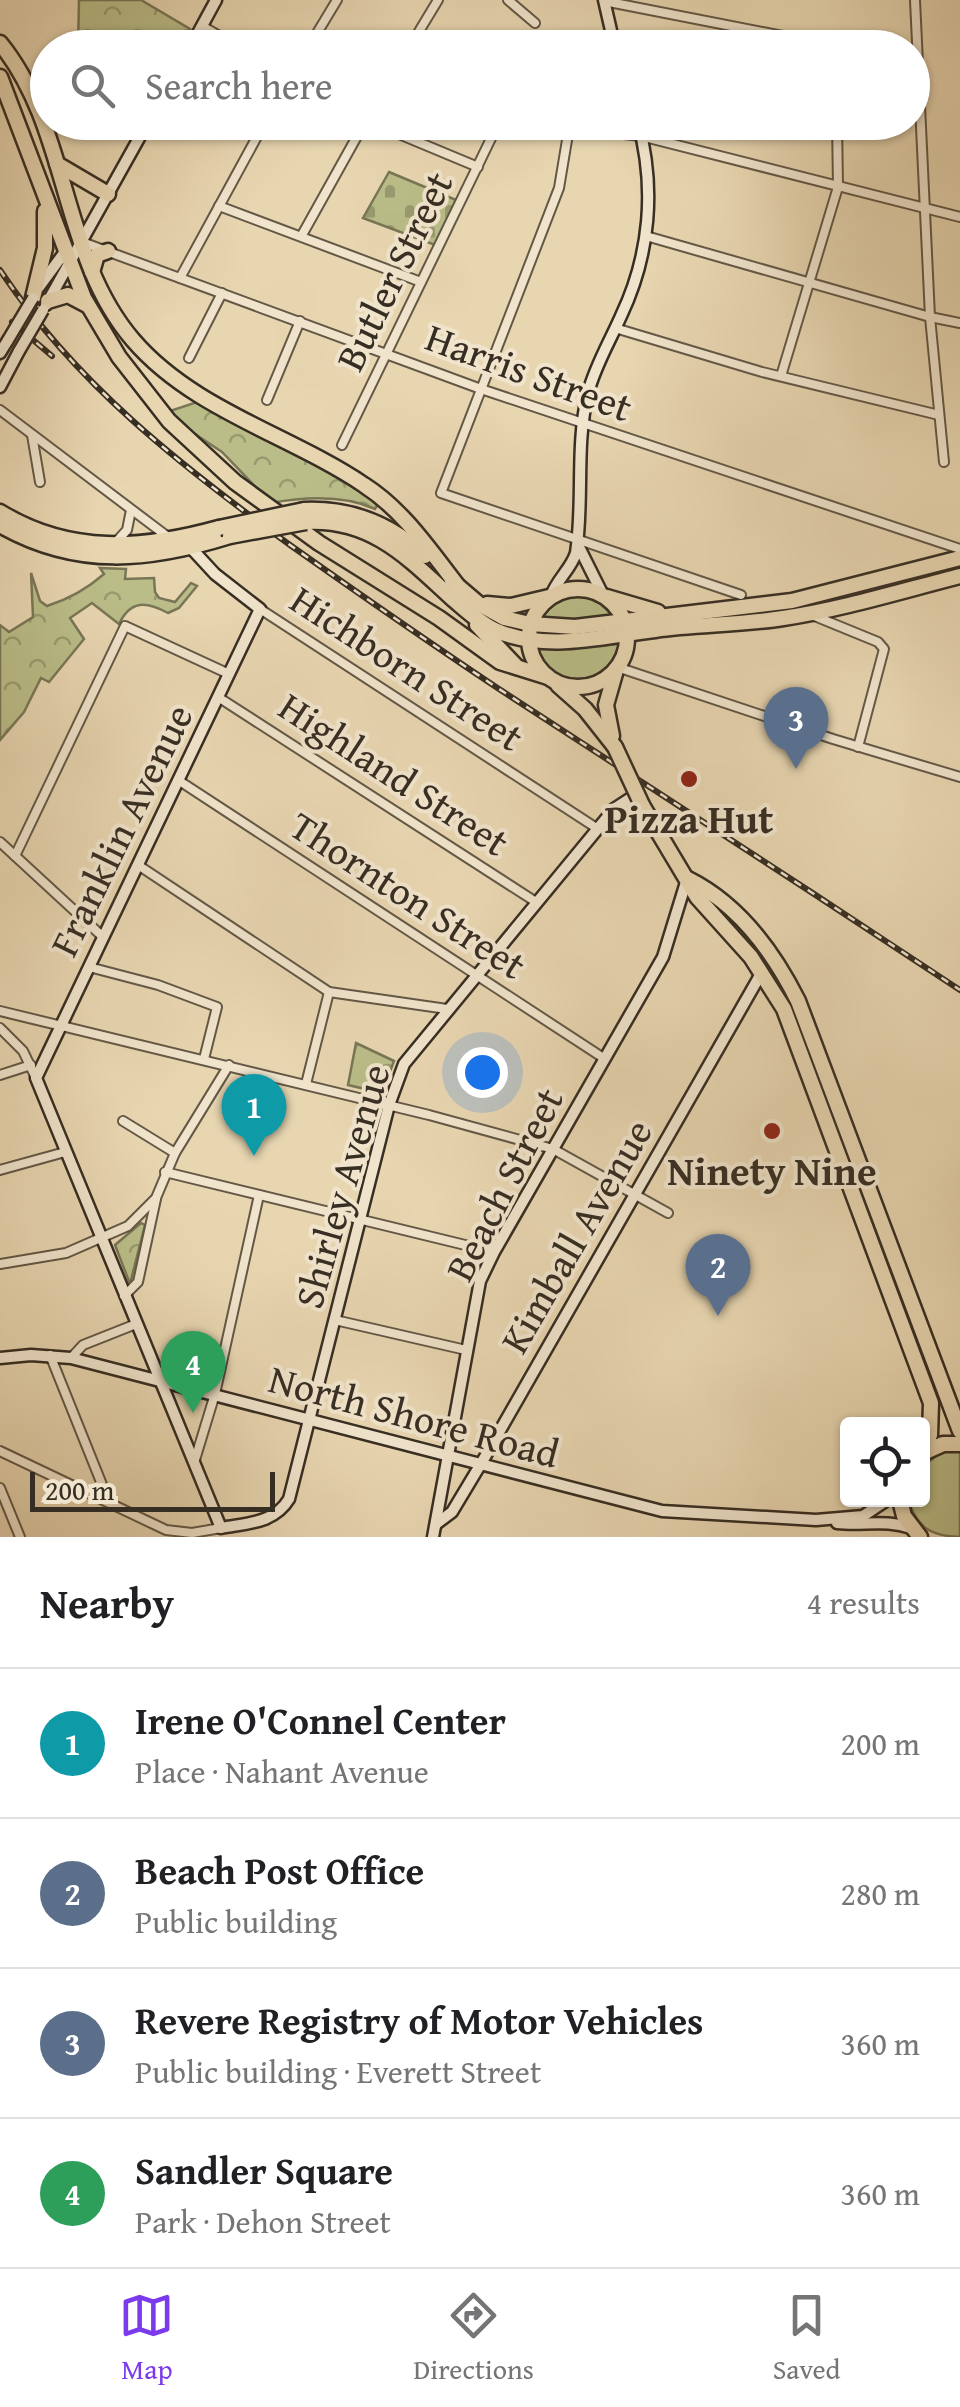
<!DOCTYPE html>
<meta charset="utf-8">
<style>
:root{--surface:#fff;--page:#f6f6f6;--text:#202124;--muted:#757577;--line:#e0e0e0;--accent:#7c3aed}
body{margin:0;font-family:"Gentium Book Plus",serif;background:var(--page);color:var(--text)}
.controls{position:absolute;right:30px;bottom:30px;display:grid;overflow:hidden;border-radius:10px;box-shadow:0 2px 8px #0004}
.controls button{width:90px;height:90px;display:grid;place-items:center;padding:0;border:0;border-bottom:2px solid var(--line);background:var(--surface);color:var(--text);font:50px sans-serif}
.scale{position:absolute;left:30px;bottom:25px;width:245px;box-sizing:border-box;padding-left:10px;border:5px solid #372e23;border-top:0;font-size:28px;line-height:35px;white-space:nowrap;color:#372e23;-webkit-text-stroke:8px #f0e4cc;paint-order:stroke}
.you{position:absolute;left:482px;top:1072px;width:35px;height:35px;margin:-25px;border:8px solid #fff;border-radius:50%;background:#1a73e8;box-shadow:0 0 0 15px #1a73e833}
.badge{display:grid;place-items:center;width:65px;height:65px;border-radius:50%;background:var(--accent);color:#fff;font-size:32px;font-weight:700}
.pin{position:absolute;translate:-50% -82px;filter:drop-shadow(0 2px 5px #0008)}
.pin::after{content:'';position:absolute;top:52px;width:35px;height:30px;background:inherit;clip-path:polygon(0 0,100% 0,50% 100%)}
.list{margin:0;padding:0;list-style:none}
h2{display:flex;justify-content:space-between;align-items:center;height:130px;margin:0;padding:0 40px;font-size:42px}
h2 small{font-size:32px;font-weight:400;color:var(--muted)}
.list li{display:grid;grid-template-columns:65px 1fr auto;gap:30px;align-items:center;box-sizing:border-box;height:150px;padding:0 40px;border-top:2px solid var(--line)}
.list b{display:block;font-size:38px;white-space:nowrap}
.list p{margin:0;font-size:32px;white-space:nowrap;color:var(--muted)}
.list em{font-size:32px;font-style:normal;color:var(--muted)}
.icon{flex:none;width:55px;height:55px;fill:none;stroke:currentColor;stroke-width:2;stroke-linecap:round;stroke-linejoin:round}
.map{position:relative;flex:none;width:960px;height:1537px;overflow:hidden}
.search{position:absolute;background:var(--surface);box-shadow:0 2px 8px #0004;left:30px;right:30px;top:30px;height:110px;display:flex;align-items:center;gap:25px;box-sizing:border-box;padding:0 35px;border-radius:55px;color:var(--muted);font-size:38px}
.sheet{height:730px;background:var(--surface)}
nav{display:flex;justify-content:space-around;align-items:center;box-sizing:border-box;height:140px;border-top:2px solid var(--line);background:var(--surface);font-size:28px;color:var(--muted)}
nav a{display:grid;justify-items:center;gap:5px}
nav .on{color:var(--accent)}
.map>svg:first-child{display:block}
</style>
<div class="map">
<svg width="960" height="1537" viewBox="0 0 960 1537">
<defs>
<pattern id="forest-crowns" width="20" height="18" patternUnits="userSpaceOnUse" patternTransform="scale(2.5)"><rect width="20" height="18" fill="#babd88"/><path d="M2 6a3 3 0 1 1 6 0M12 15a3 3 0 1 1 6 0" fill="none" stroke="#989a6f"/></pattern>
<pattern id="cemetery-stones" width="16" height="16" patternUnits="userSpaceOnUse" patternTransform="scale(2.5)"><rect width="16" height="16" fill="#babd88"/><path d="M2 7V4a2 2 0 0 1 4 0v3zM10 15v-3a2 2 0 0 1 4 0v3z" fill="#989a6f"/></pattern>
</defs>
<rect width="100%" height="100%" fill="#e8d6b1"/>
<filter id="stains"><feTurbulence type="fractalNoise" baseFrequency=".002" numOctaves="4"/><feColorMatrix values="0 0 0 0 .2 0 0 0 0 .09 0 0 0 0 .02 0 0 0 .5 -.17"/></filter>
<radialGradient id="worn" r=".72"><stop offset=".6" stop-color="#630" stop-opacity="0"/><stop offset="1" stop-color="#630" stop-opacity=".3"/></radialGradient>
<g fill="#babd88" stroke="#787656" stroke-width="2.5">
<path d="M575,595L597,600L613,616L572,620L540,617L549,605Z"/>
<path d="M619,644C609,689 547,692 537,645L569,648Z"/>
<path d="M944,1449L960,1450V1537C932,1536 918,1529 909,1502L922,1500L923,1467Z"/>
</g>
<g fill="url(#forest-crowns)" stroke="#787656" stroke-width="2.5">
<path d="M79,0H141L190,29L179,47H78Z"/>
<path d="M200,401L351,483L378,504L375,509C344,495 304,497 271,503L222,452L192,432L170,411Z"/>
<path d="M100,568L126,569L125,579L154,578L155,592L159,598L175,602L191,583L197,586L179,608L168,613C147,602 131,599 119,624L92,603L70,618L84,639L49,682L41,678L24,712L0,740V625L9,632L33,617L31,573L40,601L47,606C69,599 87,589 104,574Z"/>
<path d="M356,1043L394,1061L382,1093L348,1085Z"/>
<path d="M141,1223L145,1225L130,1284L115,1245Z"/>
</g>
<path fill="url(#cemetery-stones)" stroke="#787656" stroke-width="2.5" d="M389,172L456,200L435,245L363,218Z"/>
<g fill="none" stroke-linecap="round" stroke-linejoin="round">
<defs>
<g id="street">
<path d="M508,0L535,23"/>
<path d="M915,0L930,317L944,462"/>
<path d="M604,1L844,48"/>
<path d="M202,26L240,48"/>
<path d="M308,48L337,0"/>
<path d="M409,48L438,0"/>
<path d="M370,122L478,167"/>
<path d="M570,122L559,188L441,493L741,595"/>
<path d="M570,128L641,136L960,217"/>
<path d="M219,206L421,282"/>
<path d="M302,235L365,122"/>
<path d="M646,236L930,317L960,323"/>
<path d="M82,242L481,389L960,549"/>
<path d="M180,278L265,122"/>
<path d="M615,328L762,372L939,415"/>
<path d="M189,358L222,293"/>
<path d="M781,376L838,187L837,122"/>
<path d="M267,400L300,321"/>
<path d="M0,410L168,537"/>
<path d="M32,435L40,482"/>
<path d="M342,445L499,122"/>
<path d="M117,541L127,530L131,510"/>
<path d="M260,609L598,829"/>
<path d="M812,615L878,642L884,649L858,747"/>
<path d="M617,667L833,739L960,777"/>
<path d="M218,697L536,902"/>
<path d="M178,780L605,1059"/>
<path d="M0,842L103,937"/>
<path d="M15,856L125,626L229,674"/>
<path d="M138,865L329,992L447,1009"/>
<path d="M89,967L158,985L217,1007L204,1059"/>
<path d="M0,1011L429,1115L553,1149L668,1213"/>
<path d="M0,1028L23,1051L36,1078"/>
<path d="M0,1075L31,1065"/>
<path d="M306,1084L329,992"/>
<path d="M123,1121L175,1153"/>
<path d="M0,1170L65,1152"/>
<path d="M165,1172L494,1252"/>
<path d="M0,1264L66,1253L128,1226L156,1198L175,1153L229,1065"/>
<path d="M124,1296L138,1282L156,1199"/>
<path d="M335,1320L466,1350"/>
<path d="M50,1355L109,1502"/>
<path d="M71,1358L83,1345L136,1324"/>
<path d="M0,1451L166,1530L192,1533L221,1528"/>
<path d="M194,1463L215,1394L259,1195"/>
<path d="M0,1488L20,1537"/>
</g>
<g id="secondary">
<path d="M604,0L615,48"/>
<path d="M190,48L216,0"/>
<path d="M39,287L67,249"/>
<path d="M46,305L148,122"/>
<path d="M0,353L8,340"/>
<path d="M0,387L19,351"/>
<path d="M579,547L603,595"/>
<path d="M191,548L215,574L260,609L36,1078L221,1528C246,1523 274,1524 289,1499L389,1105L404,1064L614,809L637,794"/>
<path d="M551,596C557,579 571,569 576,553C584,501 575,445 588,393C595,366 610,341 621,316C650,255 656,188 638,122"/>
<path d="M0,1358L31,1355L71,1358L662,1511L816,1520L863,1516L887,1500"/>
<path d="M837,1523C863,1526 886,1519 911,1528"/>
<path d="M436,1524L452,1512L482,1462L762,972"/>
<path d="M433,1537L480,1281L494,1252L663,957L687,879"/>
</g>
<g id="highway">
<path d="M0,43C70,129 60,255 133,340C193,410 290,435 364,485C403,510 429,549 457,585"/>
<path d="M0,77L84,298L119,357L169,421L235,482L319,543L439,618L500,662L548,677"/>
<path d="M57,164L108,194"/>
<path d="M92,272L97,255L108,251"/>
<path d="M33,298L45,248V211"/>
<path d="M48,301L68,295L87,305"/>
<path d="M304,510C351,508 391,524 425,556"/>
<path d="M0,512C70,555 143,549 219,528"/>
<path d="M306,522C372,518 409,559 454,600C467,611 481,624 497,631C548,652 603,636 655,630C697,624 740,625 783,618C843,609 901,591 960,576"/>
<path d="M0,525C77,569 149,561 230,536"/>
<path d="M452,581L479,604L504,618L530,624L575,627L792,601L960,558"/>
<circle cx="578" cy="638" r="49"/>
<path d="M607,597L658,612"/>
<path d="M487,604L511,606L549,597"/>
<path d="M477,625L517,667"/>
<path d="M558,685L585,709L615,747"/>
<path d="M612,736L606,705L616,670"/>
<path d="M642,805L697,897L751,957L784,1009L931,1403L930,1435L924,1452"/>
<path d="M688,879C738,904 773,951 798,1001L960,1431"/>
<path d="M923,1453L943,1444H960"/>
<path d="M900,1500L904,1516L920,1537"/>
</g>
</defs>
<use href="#street" stroke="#635846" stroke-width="12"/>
<use href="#secondary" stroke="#372e23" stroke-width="15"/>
<use href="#highway" stroke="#372e23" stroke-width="19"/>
<use href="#street" stroke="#f0e4cc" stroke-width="8"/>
<use href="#secondary" stroke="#f0e4cc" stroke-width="10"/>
<use href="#highway" stroke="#e8d6b1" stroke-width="14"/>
<defs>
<g id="rail">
<path d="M0,270C76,384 180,465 290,545C358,593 427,641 496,687C651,788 806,888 960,990"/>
<path d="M12,322L52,356"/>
</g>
</defs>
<use href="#rail" stroke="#372e23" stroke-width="6"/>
<use href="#rail" stroke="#f0e4cc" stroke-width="2.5" stroke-dasharray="8" stroke-linecap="butt"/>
<defs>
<g id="secondary-bridge">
<path d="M8,340L33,298"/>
<path d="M19,351L43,310"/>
</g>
<g id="highway-bridge">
<path d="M219,528L304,510"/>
<path d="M230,536L306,522"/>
<path d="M615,747L642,805"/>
</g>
</defs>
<use href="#secondary-bridge" stroke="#372e23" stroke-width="15" stroke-linecap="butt"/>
<use href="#highway-bridge" stroke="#372e23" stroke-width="19" stroke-linecap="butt"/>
<use href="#secondary-bridge" stroke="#f0e4cc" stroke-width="10"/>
<use href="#highway-bridge" stroke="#e8d6b1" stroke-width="14"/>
</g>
<g fill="#8f2418" stroke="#f0e4cc" stroke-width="4">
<circle cx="689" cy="779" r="10"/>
<circle cx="772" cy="1131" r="10"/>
</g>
<g text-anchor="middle" stroke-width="8" stroke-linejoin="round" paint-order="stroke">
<g font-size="40" fill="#372e23" stroke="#f0e4cc">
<text transform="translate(394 271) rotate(-64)" y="14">Butler Street</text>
<text transform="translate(529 372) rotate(20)" y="14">Harris Street</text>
<text transform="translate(407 668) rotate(33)" y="14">Hichborn Street</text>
<text transform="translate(394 774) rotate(33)" y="14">Highland Street</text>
<text transform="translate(121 830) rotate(-64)" y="14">Franklin Avenue</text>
<text transform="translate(408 895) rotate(33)" y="14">Thornton Street</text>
<text transform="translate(504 1184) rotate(-63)" y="14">Beach Street</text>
<text transform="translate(342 1186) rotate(-74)" y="14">Shirley Avenue</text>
<text transform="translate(576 1236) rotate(-60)" y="14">Kimball Avenue</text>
<text transform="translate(414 1416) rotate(15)" y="14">North Shore Road</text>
</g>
<g font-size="40" font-weight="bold" fill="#372e23" stroke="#f0e4cc">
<text x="689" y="833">Pizza Hut</text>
<text x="772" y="1185">Ninety Nine</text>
</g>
</g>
<rect width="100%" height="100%" filter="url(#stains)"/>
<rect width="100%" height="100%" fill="url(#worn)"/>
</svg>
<div class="controls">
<button><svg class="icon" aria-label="locate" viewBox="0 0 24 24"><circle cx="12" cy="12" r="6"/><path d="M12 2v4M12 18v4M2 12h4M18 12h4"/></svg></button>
</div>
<div class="scale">200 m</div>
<div class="you"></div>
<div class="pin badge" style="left:254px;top:1156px;background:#0f9aa8">1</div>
<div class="pin badge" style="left:718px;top:1316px;background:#5c6f8a">2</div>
<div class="pin badge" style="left:796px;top:769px;background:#5c6f8a">3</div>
<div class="pin badge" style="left:193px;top:1413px;background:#2e9e5b">4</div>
<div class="search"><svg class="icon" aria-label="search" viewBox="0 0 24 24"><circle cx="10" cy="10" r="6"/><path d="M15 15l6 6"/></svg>Search here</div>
</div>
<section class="sheet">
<h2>Nearby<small>4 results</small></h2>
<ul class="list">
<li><span class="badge" style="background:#0f9aa8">1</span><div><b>Irene O'Connel Center</b><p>Place · Nahant Avenue</p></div><em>200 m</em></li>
<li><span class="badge" style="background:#5c6f8a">2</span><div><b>Beach Post Office</b><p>Public building</p></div><em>280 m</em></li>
<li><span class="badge" style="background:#5c6f8a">3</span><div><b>Revere Registry of Motor Vehicles</b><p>Public building · Everett Street</p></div><em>360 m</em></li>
<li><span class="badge" style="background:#2e9e5b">4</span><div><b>Sandler Square</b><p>Park · Dehon Street</p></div><em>360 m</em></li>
</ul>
</section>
<nav>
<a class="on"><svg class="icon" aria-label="map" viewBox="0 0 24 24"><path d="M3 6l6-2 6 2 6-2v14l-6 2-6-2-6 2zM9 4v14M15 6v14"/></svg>Map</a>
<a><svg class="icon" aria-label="directions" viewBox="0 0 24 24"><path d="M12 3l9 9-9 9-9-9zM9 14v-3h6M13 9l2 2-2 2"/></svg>Directions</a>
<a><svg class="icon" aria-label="saved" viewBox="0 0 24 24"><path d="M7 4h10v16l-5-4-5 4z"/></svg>Saved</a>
</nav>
